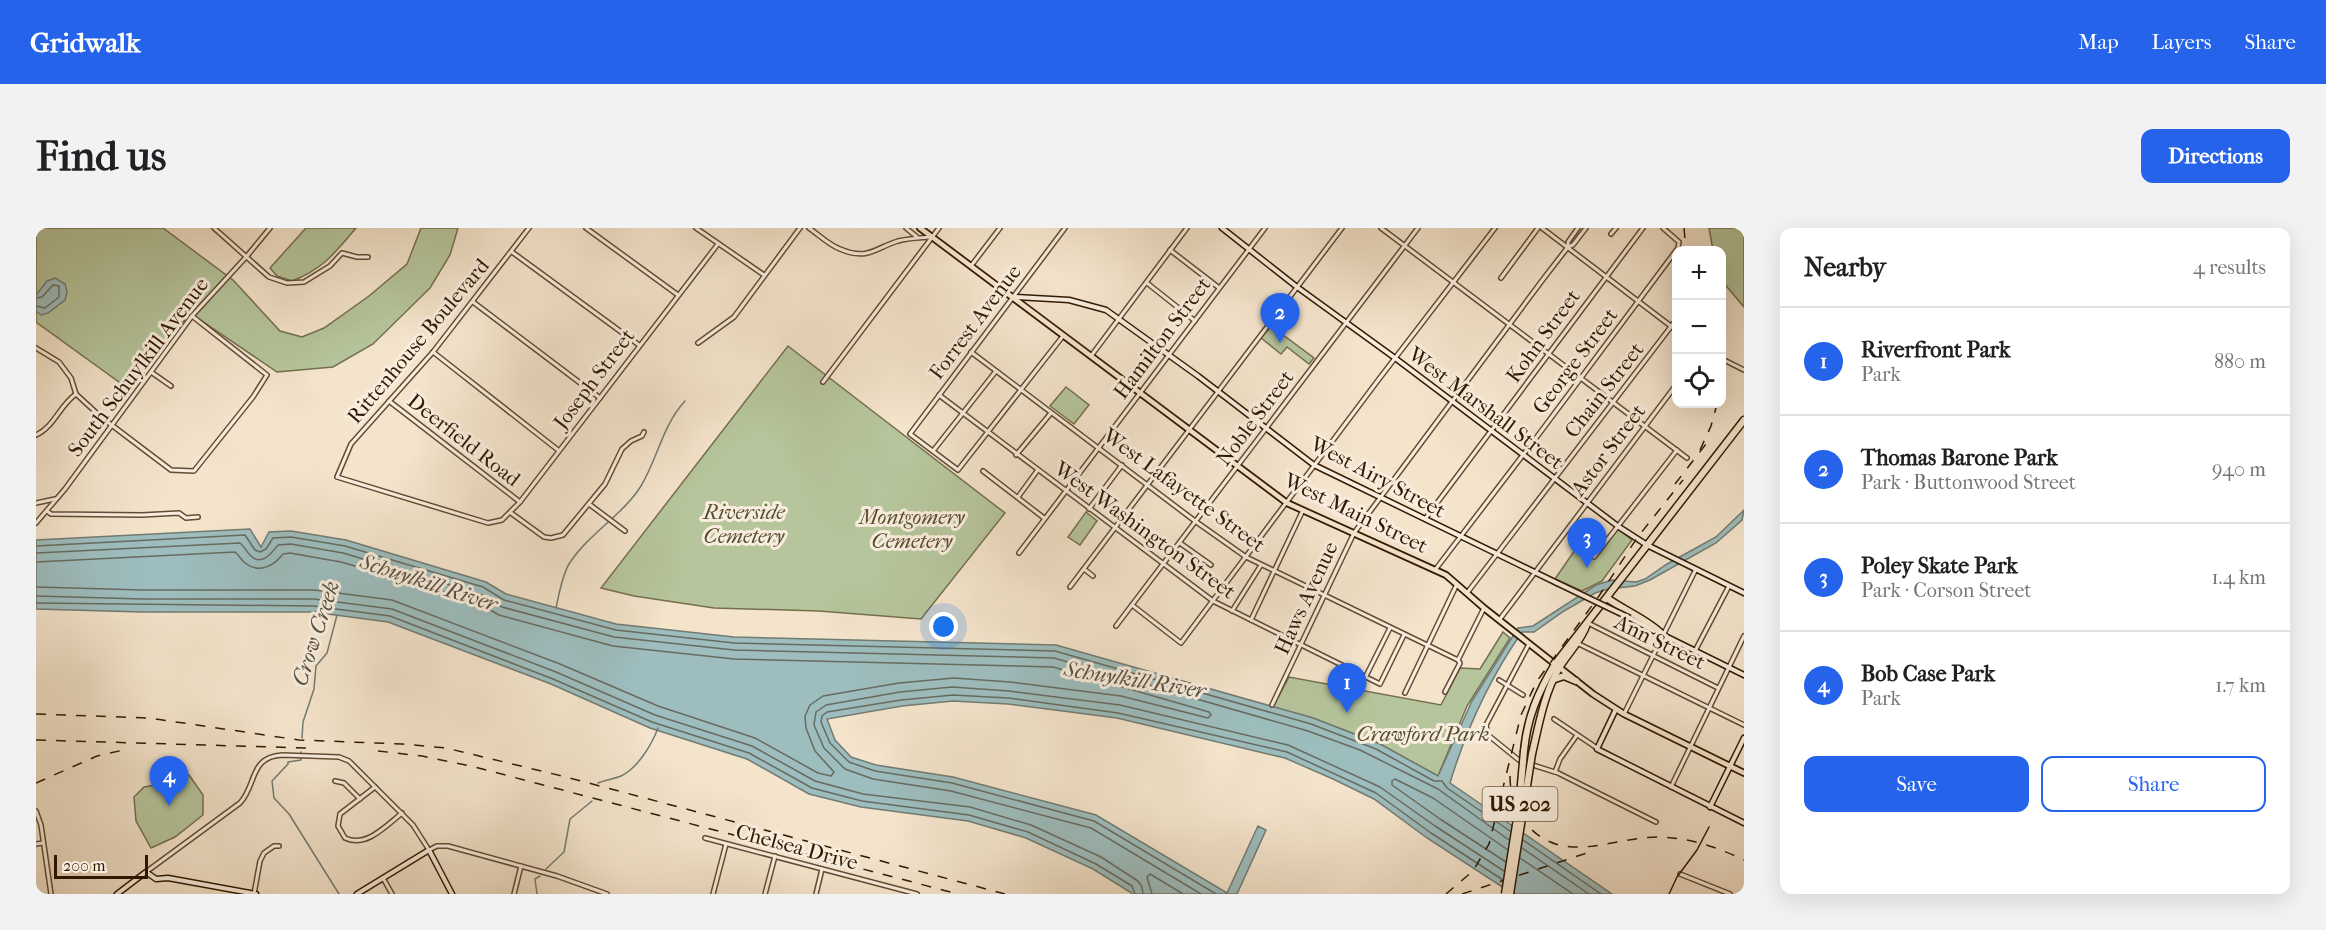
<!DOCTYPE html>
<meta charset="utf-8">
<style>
:root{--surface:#fff;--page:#f2f2f2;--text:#202124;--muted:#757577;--line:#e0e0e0;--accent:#2563eb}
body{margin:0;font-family:"IM FELL French Canon",serif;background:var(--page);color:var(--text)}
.controls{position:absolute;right:18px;top:18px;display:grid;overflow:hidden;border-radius:12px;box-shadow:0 6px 24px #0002}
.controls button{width:54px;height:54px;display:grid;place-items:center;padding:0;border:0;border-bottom:2px solid var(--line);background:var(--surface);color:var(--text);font:30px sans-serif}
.scale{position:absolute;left:18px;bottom:15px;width:94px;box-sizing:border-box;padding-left:6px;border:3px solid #311901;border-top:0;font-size:16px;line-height:21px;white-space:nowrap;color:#311901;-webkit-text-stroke:4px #f8edde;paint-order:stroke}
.you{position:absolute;left:908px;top:399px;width:21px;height:21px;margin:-15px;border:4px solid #fff;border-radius:50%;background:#1a73e8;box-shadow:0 0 0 9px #1a73e833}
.badge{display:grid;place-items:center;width:39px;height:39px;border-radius:50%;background:var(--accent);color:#fff;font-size:20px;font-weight:700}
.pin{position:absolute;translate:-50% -50px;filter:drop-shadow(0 2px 3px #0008)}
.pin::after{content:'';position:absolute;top:32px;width:21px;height:18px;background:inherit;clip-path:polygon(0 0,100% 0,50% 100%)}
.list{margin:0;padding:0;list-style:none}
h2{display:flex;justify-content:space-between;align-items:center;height:78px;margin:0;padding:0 24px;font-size:26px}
h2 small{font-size:20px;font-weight:400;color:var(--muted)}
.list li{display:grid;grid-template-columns:39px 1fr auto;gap:18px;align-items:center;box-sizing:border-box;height:108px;padding:0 24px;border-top:2px solid var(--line)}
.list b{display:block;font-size:22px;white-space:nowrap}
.list p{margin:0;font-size:20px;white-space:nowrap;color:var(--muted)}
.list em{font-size:20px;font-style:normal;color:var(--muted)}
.actions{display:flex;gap:12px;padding:18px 24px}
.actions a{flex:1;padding:14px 0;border:2px solid var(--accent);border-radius:12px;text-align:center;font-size:21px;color:var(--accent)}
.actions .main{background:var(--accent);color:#fff}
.icon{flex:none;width:33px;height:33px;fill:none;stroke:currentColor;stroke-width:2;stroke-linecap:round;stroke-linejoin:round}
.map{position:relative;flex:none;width:1708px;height:666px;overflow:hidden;border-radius:12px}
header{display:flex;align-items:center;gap:36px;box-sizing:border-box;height:84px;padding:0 30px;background:var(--accent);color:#fff}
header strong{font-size:28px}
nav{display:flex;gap:33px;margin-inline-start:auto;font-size:21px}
.intro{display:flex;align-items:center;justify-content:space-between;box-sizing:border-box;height:144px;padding:0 36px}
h1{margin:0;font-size:42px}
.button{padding:15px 27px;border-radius:12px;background:var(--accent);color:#fff;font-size:21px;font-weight:700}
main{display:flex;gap:36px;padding:0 36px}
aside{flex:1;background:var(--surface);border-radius:12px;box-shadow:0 6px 24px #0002}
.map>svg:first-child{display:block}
</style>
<header>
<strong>Gridwalk</strong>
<nav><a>Map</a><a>Layers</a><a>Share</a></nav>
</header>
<div class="intro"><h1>Find us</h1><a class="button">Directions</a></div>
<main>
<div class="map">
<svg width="1708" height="666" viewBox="0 0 1708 666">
<rect width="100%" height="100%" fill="#f4e4cc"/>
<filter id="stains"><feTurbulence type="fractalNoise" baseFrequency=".00333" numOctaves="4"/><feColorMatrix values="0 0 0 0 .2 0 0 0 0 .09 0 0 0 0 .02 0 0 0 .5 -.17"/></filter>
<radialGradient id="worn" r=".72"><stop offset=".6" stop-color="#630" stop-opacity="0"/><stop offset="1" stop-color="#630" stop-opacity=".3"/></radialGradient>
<g fill="#b6c59c" stroke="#746f4e" stroke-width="1.5">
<path d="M0,0H127L197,52L244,103L266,109L288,100L333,68L371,36L385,0H422L414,27L394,60L337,116L297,139L241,144L154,85L94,162L0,94Z"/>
<path d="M270,0H320C299,25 287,41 256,53L241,48L234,40Z"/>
<path d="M1673,0H1708V79L1686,53V22H1677Z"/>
<path d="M1235,98L1278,130L1273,136L1251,119L1245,126L1225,110Z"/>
<path d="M752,118L969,285L885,391L783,383L678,380L598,368L565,360Z"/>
<path d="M1030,159L1053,177L1038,196L1014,178Z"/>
<path d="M1050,284L1061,293L1044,317L1032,309Z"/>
<path d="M1581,300L1596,312L1566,353L1546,363L1519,351L1541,319L1558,329Z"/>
<path d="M1467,404L1474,410L1431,478L1402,548L1344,516L1277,490L1237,479L1253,449L1405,477L1424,440L1444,441Z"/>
<path d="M146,546L153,547L167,567V587L139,609L115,620L100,593L98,569L108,559L126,556Z"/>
</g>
<g fill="#9dbdbe" stroke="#727b72" stroke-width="1.5">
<path d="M19,50L29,56L31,64L29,72L12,85L5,87L0,83V67L11,53Z"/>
<path d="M1708,282L1706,292L1680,315L1614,352L1599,358L1572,361L1559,365L1528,383L1498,404H1486C1454,450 1430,502 1414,555L1576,666H1477L1391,610L1338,571L1297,551L1249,530L1081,490L972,476L917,473L866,478L791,491L799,512L815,529L840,537L917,549L1060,587L1191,665L1222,598L1230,602L1201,666H1097L1057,641L990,610L932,593L825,579L773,566L711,531L614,500L515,456L352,394L277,384H106L0,381V312L214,301L225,319L233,304L255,303L310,312L450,354L470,366L580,396L698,409L1020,417L1277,490L1344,516L1402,548L1436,473L1482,400L1497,398L1560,357L1576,352L1600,354L1609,351L1631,336L1680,309Z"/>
</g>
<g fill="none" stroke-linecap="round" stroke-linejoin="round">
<g stroke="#676b60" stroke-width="1.5">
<path d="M0,70L6,69L17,57L23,58V69L9,80L0,78"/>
<path d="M0,318L209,307L219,322L224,324L230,321L237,310L255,309L309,318L447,359L468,372L580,402L698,415L1019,423L1275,496L1340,521L1398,553H1406L1411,560L1474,603"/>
<path d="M0,325L204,315C208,318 210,323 214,327C225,339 235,326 242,317L255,316L307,325L444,366L466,379L578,409L698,422L1018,430L1272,503L1324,522L1402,561L1473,612"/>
<path d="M0,334L199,324C203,327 205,332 209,335C223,346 238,338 247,326L254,325L305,334L368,352L441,374L463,387L577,418L698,431L1017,439L1173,484L1175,487L1172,490L1085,468L974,454L918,450L863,455L787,468L774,477L769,488L770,500L779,523L798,544L795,548L782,545L719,510L622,478L524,436L356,372L278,362H107L0,359"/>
<path d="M0,368L107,371H278L356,381L520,444L619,487L716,518L779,553L827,566L934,579L995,597L1065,629L1102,653L1106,659L1107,666"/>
<path d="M0,375L277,378L354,388L517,451L616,494L713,525L776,560L826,573L933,587L992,604L1060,636L1096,658L1099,666"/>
<path d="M1487,612L1565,666"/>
<path d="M1486,620L1553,666"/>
<path d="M1484,630L1537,666"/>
<path d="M1470,634L1404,591L1356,557V553L1359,551L1397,570L1472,622"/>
<path d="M1116,666L1111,649L1114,646L1147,666"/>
<path d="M1165,666L1055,600L915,563L837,551L809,541L788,520L778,497L780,484L790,477L864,464L916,459L973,463L1084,477L1252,517L1344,559L1399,598L1468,643"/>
<path d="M1180,666L1058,593L916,555L839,543L813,534L794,515L785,494L786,488L791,484L865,472L917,467L972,470L1082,485L1251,524L1340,565L1395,605L1467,652"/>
</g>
<g stroke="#727b72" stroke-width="1.5">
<path d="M520,380C523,366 526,348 533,336C552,306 586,288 605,258C622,230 626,198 649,173"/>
<path d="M266,510L267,494L278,461L280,438L291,425L301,387"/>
<path d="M265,524V532L252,534V536L236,553L238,570L253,586L303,666"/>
<path d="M562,555C569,552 578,551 585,548C602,540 616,516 622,500"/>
<path d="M510,641L528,624L534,591L556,573"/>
<path d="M501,666L499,651L504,648"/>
</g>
<defs>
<g id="street">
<path d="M178,0L233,49L251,55L268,54L294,38L306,25L321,29H332"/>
<path d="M493,0L397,124L315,216L301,249L452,295L466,292L484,274L682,16"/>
<path d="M550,0L642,67"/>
<path d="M660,0L728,47"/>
<path d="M773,0C783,7 793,17 804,21C832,33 839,20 862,13C873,10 884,10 895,9"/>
<path d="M870,0L881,9"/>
<path d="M1345,0L1651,230"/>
<path d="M1506,0L1640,102"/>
<path d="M1575,6L1580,0"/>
<path d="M1532,19V14L1542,0"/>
<path d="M1134,22L1182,59"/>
<path d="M476,24L603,117"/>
<path d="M935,38L964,0"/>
<path d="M1465,50L1502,0"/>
<path d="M1111,55L1159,93"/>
<path d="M437,74L564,170"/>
<path d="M1027,108L922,242L874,206L1029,0"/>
<path d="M662,115L698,89L764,0"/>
<path d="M0,120L23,134L35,150L40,166L65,189L135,242L158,243L217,169L231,147L156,88"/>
<path d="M397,124L522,222"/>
<path d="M935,124L1159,293L1210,329L1422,432"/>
<path d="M1055,128L1151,0"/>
<path d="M1686,131L1708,142"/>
<path d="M115,144L135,158"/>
<path d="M787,154L903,0"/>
<path d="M903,167L1177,373L1344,456L1368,407"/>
<path d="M353,173L484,274"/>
<path d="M0,207C18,199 24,177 40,166"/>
<path d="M897,223L960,143"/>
<path d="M980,227L1015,185"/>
<path d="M947,243L1008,290"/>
<path d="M982,269L1001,243"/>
<path d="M0,275L19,271"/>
<path d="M553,276L589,303"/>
<path d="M1053,281L1086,237"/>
<path d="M11,283L15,286L106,287L143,285L150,290L162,289"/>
<path d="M475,285L508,309L515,310L527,307L569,256L586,221L595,213L606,208L608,204"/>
<path d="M1389,291L1607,0"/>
<path d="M0,295L29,261L156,88L211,28L234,0"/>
<path d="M1144,315L1175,337"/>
<path d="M983,325L1229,0"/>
<path d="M1558,329L1641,222"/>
<path d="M1048,341L1057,348"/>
<path d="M1399,342L1503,206L1642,20L1643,14L1627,0"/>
<path d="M1034,359L1306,0"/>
<path d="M1431,365L1640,92"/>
<path d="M1096,377L1145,415L1343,151L1459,0"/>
<path d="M1196,383L1225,337"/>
<path d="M1464,391L1640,157"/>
<path d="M1215,392L1267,282"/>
<path d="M1552,395L1682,460"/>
<path d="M1080,398L1382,0"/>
<path d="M1541,415L1708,497"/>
<path d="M1493,416L1450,497L1452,507L1484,533L1522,545L1620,594"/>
<path d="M1659,423L1693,358"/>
<path d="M1330,448L1354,400"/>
<path d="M1463,452L1487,467"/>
<path d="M1409,464L1424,435L1422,432L1448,380"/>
<path d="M1369,465L1421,356"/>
<path d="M1236,477L1318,305L1508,50L1532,19L1537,17L1550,0"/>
<path d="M1588,486L1660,341"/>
<path d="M1518,491L1561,520"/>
<path d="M1519,544L1524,531L1541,507"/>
<path d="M299,553L308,555L324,571"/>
<path d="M339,559L304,586L302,598L309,610C330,620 350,598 366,585"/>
<path d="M1635,559L1708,408"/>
<path d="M0,583L5,597L15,666"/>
<path d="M669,610L881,666"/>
<path d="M0,616L7,615"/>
<path d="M110,644L204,575C221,557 213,529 246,527L303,529L313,533L377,597L393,622L401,618H412L521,648L571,666"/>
<path d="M1644,646L1694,666"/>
<path d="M347,650L356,666"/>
<path d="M218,666L224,633L228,625L238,618H243"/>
<path d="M478,666L485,638"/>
<path d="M677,666L690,616"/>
<path d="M729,666L739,628"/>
<path d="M780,666L786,641"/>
</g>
<g id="secondary">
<path d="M1186,0L1261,59L1359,130L1583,299L1611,317L1708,365"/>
<path d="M978,69L1033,72L1070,82L1162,148L1278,237L1521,355"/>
<path d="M1594,390L1618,403"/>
<path d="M1625,406L1708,447"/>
<path d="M1580,481L1561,521L1708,595"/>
<path d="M1674,579L1708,510"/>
<path d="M81,666L110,644L120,651L132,650L220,666"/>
<path d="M321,666L393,622L416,666"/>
</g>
<path id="primary" d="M884,0L1251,275L1410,347L1448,380L1557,466L1588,486L1708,545"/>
<g id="highway">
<path d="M1571,370C1589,383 1611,391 1627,407"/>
<path d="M1519,451L1528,448L1540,453"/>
<path d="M1488,523C1491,490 1502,464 1519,436L1708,192"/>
<path d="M1496,526C1503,496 1508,466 1523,440C1532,425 1546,412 1551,396"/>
</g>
</defs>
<use href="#street" stroke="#624c34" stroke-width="6"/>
<use href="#secondary" stroke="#311901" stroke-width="7"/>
<use href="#primary" stroke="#311901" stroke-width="8"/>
<use href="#highway" stroke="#311901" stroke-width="9"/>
<use href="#street" stroke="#f8edde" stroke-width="3"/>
<use href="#secondary" stroke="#f8edde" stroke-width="4"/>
<use href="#primary" stroke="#f4e4cc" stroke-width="4.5"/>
<use href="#highway" stroke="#f4e4cc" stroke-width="6"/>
<path stroke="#311901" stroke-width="1.5" d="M1633,666L1641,649L1661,622L1673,599"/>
<g stroke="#311901" stroke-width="1.5" stroke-dasharray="10 10" stroke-linecap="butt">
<path d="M1648,0L1650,22"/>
<path d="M1664,222L1675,198L1681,176"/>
<path d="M1639,256L1670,216"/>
<path d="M0,486L113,490L263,512L366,516L410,520L530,549L969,666"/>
<path d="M0,512L270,520"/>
<path d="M342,523L386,528L435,538L922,666"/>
<path d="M1474,548C1474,567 1480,585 1493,599C1530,638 1579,608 1624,609C1654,610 1681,619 1708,632"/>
<path d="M0,555L61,528L92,521"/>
<path d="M1410,666L1437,643L1453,616L1485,487L1501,453L1563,368L1601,310L1647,252"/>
<path d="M1426,666L1554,624"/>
</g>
<defs>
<path id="secondary-bridge" d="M1521,355L1594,390"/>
<g id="highway-bridge">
<path d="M1469,666L1483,578L1488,523"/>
<path d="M1474,666L1496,526"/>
</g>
</defs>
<use href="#secondary-bridge" stroke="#311901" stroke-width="7" stroke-linecap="butt"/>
<use href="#highway-bridge" stroke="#311901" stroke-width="9" stroke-linecap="butt"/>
<use href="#secondary-bridge" stroke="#f8edde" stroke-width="4"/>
<use href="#highway-bridge" stroke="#f4e4cc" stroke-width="6"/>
</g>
<g text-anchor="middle" stroke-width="6" stroke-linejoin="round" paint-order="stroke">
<rect fill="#f8edde" stroke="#6d5943" stroke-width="1.5" x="1446.5" y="559" width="75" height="34" rx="4.5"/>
<g font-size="20" font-weight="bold" fill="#311901">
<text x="1484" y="583">US 202</text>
</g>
<g font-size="21" fill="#311901" stroke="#f8edde">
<text transform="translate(939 94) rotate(-53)" y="7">Forrest Avenue</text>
<text transform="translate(1507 108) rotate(-54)" y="7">Kohn Street</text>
<text transform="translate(1126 110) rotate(-53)" y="7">Hamilton Street</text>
<text transform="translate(382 113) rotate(-50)" y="7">Rittenhouse Boulevard</text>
<text transform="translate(1539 133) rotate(-53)" y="7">George Street</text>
<text transform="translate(102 139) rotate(-53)" y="7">South Schuylkill Avenue</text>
<text transform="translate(558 151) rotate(-53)" y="7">Joseph Street</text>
<text transform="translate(1568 162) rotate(-52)" y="7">Chain Street</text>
<text transform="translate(1450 180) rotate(37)" y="7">West Marshall Street</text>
<text transform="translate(1219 190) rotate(-53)" y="7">Noble Street</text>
<text transform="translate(428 212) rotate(38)" y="7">Deerfield Road</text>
<text transform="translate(1572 222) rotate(-53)" y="7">Astor Street</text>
<text transform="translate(1342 249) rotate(28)" y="7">West Airy Street</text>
<text transform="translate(1148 262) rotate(36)" y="7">West Lafayette Street</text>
<text transform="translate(1320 285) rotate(26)" y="7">West Main Street</text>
<text transform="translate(1109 302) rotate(36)" y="7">West Washington Street</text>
<text transform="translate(1270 370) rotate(-65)" y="7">Haws Avenue</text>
<text transform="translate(1624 414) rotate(26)" y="7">Ann Street</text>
<text transform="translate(761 619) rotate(15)" y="7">Chelsea Drive</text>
</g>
<g font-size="21" font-style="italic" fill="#594d30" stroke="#f8edde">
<text x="708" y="291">Riverside<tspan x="708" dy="24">Cemetery</tspan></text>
<text x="876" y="296">Montgomery<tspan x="876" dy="24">Cemetery</tspan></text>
<text x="1387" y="513">Crawford Park</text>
</g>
<g font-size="22" font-style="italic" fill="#575243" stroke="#f8edde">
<text transform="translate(393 354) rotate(18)" y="8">Schuylkill River</text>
<text transform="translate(279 405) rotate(-72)" y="8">Crow Creek</text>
<text transform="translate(1099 451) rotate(9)" y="8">Schuylkill River</text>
</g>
</g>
<rect width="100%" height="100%" filter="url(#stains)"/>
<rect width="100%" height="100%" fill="url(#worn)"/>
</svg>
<div class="controls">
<button>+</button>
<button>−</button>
<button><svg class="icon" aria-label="locate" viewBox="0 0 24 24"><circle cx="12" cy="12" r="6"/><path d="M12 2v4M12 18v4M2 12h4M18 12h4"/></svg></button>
</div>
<div class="scale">200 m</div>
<div class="you"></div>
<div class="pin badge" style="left:1311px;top:485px">1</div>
<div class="pin badge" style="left:1244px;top:115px">2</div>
<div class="pin badge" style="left:1551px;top:340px">3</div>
<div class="pin badge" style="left:133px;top:578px">4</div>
</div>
<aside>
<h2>Nearby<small>4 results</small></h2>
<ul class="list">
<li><span class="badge">1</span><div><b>Riverfront Park</b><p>Park</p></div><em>880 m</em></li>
<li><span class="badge">2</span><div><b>Thomas Barone Park</b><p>Park · Buttonwood Street</p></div><em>940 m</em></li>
<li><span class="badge">3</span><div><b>Poley Skate Park</b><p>Park · Corson Street</p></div><em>1.4 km</em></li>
<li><span class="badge">4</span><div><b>Bob Case Park</b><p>Park</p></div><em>1.7 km</em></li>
</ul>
<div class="actions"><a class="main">Save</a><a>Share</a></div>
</aside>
</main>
